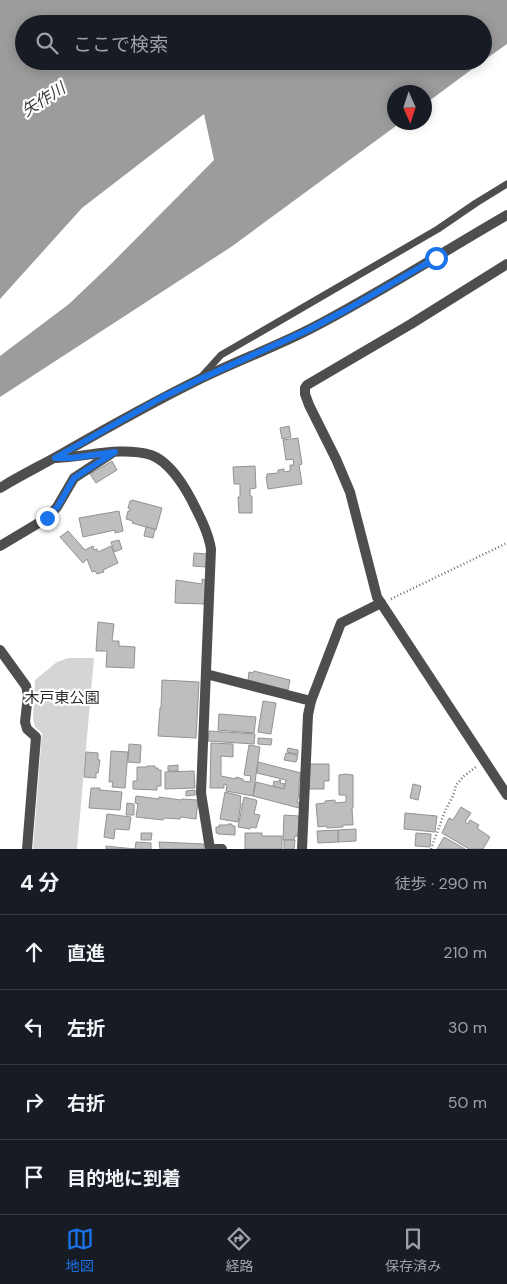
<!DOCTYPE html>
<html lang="ja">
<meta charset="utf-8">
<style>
:root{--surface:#171b24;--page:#20242c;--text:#f1f3f6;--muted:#9ea1a6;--line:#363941;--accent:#1a73e8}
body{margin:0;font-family:"DM Sans","Noto Sans JP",sans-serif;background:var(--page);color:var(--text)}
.compass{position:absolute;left:387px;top:85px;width:45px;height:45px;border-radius:50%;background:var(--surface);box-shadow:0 2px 12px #0003;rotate:177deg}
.stop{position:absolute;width:15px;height:15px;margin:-11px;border:4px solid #1a73e8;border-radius:50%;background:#fff}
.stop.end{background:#1a73e8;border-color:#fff;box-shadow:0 1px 5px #0008}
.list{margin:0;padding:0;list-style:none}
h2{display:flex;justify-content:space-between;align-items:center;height:65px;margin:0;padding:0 20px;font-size:21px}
h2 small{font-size:16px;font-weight:400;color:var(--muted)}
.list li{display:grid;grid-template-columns:32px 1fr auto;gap:15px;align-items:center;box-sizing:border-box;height:75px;padding:0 20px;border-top:1px solid var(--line)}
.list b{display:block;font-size:19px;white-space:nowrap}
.list em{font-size:16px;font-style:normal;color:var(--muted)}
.icon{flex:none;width:28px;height:28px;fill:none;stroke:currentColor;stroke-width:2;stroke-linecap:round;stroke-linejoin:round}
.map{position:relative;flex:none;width:507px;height:849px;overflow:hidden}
.search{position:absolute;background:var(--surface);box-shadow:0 2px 12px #0003;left:15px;right:15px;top:15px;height:55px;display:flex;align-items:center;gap:12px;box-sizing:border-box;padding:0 18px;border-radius:28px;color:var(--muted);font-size:19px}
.sheet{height:365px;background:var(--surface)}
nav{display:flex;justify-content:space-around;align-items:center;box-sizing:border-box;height:70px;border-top:1px solid var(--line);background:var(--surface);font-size:14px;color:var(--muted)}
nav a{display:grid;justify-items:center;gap:2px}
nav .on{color:var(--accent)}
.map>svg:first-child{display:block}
</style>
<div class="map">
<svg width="507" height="849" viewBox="0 0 507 849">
<rect width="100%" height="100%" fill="#fff"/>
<path fill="#d5d5d5" d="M68,658H94L77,849H33L42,733L35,727L33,719L35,680L57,662Z"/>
<path fill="#9c9c9c" d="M0,0H507V44L483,61V24H24V61H483L425,104L424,92H394V122L400,123L231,247L0,397V356L69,304L112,263L214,160L204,114L82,208L0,299Z"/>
<g fill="#bebebe" stroke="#929292">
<path d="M289,426L291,437L282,439L280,428Z"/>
<path d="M298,438L302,464L299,465L302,484L268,489L266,477H267V474L278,473V470L284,469V472L290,471V465H294L293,459L286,460L283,440Z"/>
<path d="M112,461L117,470L96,483L90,474Z"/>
<path d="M255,466L256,488L250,489V496H252V513H239L238,497H240V484H234L233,467Z"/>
<path d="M132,500L162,508L156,530L132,523L133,521L126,519L128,511H130V509L128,508L130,501H131Z"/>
<path d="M119,511L123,531L115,533V530L83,537L79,518Z"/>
<path d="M146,527L155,529L153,538L144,536Z"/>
<path d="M68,531L85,550L93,546L94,550L97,549L98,552L111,546L118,563L103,570L104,572L97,574L95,571L92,572L87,559L83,563L60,537Z"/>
<path d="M119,540L122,549L114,552L111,542Z"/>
<path d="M194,553L207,554L206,567L193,566Z"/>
<path d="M202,579L206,580L204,604L175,603L176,580L202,584Z"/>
<path d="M98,622L114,624L112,641H119V646L135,647L134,668L106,667L107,651H96Z"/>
<path d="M254,671L290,680L288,690L248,680L249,672L253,673Z"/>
<path d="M162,680L199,682L196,738L158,736L160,708H161Z"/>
<path d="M263,701L276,703L271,734L258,732Z"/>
<path d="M219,714L256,717L254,733L218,730Z"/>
<path d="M209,731L255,734L254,744L208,741Z"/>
<path d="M258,738L272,739L271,745L258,744Z"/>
<path d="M211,743L233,744V757L221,756V776L236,779V777L243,779V781L250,782L251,776L244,775L249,745L260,747L253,796L226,791L227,785L224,784V788H210Z"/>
<path d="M129,744L141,745L140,763L128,762Z"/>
<path d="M288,748L298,750V754L287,752Z"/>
<path d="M111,751L128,752L125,788L112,787L113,782H109Z"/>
<path d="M86,752L98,753V760H100L98,773H96V778L84,777Z"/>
<path d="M286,753L298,755L296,762L284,760Z"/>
<path d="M258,762L301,773L299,782V795L297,802L300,803L299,808L253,796L256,782L284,789L286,780L257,773Z"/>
<path d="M310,764H329V781H324V789H309Z"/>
<path d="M178,765V771H168V766Z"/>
<path d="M147,766H155V768H158V770H161V786H157V790L133,789V781H137V767H147Z"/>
<path d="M194,771L195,788L165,789V772Z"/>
<path d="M345,774L353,775V808H352L353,825H343V827L327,828V826L318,827L316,804L325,803V801L335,800V803L346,802V795H339V775Z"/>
<path d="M279,780H281L280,783L285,784L284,789L273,786L274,781L278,782Z"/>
<path d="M413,784L421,786L418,800L410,798Z"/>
<path d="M91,788H100V790L122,792L120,810L89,808Z"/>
<path d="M195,790V795L186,796V791Z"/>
<path d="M225,792L241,796L240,803H241L238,822L220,819Z"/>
<path d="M136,796L159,799V797L181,800L182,799L198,800L196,819L181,817L180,819L164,818L163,820L136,817L138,804L135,803Z"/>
<path d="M244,797L256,800L257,801L254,814L260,815L256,828L251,827L250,829L238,827Z"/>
<path d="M127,803L134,804V815H126Z"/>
<path d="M461,807L471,813L465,822L468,824L470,820L479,825L477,828L490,837L483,849H469L442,833L449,818L453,820Z"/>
<path d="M405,813L437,816L435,832L404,829Z"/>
<path d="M107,814L131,817L129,830L115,829L114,839L104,837Z"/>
<path d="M284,815L299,816L298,836H295L294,840H283Z"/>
<path d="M228,824H232V826H235V835L218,834V833H216V827H219V825H227Z"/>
<path d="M356,829V841L338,842V830Z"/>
<path d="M338,830V842L318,843L317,831Z"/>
<path d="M141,833H152L151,840H141Z"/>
<path d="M245,833H262V836H282V849H245Z"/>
<path d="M416,833L431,834L430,847L415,846Z"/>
<path d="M444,837L465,849H437Z"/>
<path d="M284,840H295L294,849H284Z"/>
<path d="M136,842L151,843V849H106V846L135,849Z"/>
<path d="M159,842L204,844V849H160Z"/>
</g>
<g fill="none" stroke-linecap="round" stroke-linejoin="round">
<g stroke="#707070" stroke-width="2.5" stroke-dasharray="1 2.5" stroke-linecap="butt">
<path d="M391,599L507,543"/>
<path d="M431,849L445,811L453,796L456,785L464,776L476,767"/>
</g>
<path stroke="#4e4e4e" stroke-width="7" d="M202,376L221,355L438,229L476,203L507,184"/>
<g stroke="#4e4e4e" stroke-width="10">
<path d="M507,264L411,324L307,385L305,388V394L309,405L336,459L350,492L377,597L507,795"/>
<path d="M56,458C86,457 121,446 151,455C168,461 183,484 191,499C199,515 208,531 211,549L201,793L210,849"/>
<path d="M0,488C21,475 42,465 63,453C107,428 151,403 196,381C234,362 273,348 310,329C378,294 441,253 507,215"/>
<path d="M0,546L47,518L57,507L74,478L112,453"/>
<path d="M0,650L26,686L28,695L25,722L27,729L36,737L27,849"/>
<path d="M206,674L311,701"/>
<path d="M210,849H222"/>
<path d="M302,849L308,715L311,701L341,623L381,603"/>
</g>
</g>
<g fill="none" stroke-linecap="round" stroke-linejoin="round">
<path stroke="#1a73e8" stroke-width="6" d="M47,518L58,506L74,478L115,452L71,458H55L161,398L198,380L308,330L346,310L436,258"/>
</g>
<g text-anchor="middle" stroke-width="4.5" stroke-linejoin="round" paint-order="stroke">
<g font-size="15" fill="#2c2c2c" stroke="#fff">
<text x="62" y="703">木戸東公園</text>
</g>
<g font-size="16" font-style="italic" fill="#3d3d3d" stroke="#fff">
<text transform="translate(43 99) rotate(-33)" y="6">矢作川</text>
</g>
</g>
</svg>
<svg class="compass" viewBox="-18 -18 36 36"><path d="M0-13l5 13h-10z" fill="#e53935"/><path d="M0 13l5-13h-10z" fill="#9ea1a6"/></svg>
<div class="stop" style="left:436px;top:258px"></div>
<div class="stop end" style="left:47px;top:518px"></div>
<div class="search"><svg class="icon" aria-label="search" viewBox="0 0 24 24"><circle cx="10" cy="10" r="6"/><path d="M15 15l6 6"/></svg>ここで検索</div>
</div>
<section class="sheet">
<h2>4 分<small>徒歩 · 290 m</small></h2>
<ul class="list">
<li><svg class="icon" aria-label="ahead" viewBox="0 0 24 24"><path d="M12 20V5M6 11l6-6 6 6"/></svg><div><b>直進</b></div><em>210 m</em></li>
<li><svg class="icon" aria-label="left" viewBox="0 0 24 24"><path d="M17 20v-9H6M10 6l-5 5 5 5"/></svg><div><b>左折</b></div><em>30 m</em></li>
<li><svg class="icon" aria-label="right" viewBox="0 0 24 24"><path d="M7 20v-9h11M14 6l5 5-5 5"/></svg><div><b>右折</b></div><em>50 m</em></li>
<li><svg class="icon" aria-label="arrive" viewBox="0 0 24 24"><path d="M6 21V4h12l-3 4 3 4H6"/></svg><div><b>目的地に到着</b></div></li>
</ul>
</section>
<nav>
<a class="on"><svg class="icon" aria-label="map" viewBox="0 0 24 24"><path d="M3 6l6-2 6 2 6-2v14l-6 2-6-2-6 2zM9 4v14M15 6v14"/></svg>地図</a>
<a><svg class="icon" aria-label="directions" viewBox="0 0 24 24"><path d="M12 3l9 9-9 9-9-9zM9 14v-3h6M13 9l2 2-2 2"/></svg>経路</a>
<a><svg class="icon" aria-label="saved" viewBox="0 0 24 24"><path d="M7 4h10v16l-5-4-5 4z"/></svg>保存済み</a>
</nav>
